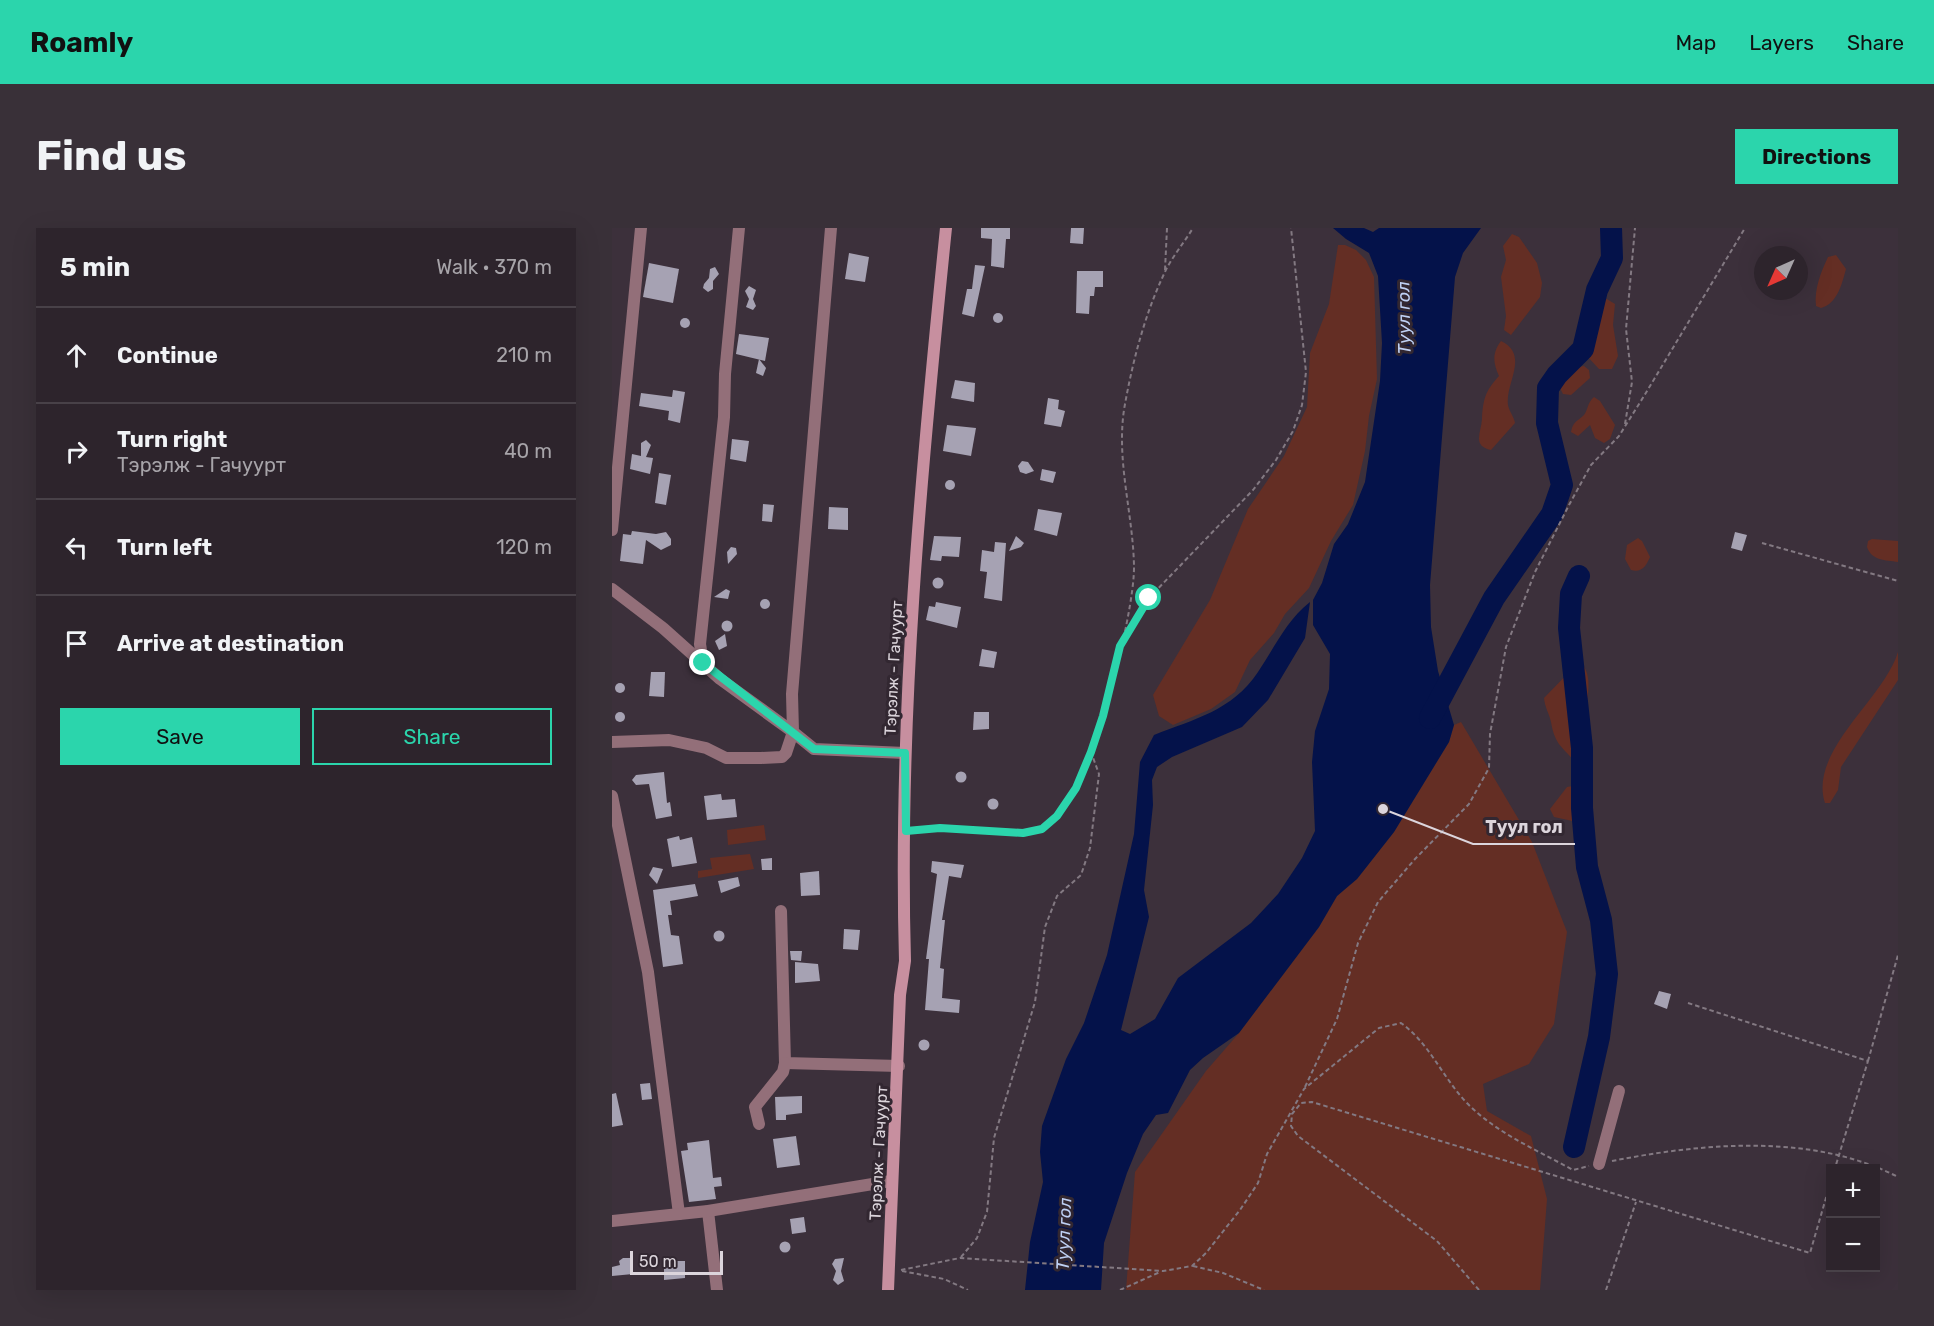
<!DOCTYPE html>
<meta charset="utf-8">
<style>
:root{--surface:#2d242c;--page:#393038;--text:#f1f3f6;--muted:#a7a4a9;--line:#484148;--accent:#2bd5ac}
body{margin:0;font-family:Rubik,sans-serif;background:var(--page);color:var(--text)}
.controls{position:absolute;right:18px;bottom:18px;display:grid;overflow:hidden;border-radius:0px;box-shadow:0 6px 24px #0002}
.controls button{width:54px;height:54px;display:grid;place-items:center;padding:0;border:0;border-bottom:2px solid var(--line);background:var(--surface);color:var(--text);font:30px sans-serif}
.compass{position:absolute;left:1142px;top:18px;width:54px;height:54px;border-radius:50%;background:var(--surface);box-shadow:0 6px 24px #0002;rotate:225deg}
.scale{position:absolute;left:18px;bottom:15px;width:93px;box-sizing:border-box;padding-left:6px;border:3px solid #dcd5dc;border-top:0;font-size:16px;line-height:21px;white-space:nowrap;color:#dcd5dc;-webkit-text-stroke:4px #322731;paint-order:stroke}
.stop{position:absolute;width:18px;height:18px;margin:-14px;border:4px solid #2bd5ac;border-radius:50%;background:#fff}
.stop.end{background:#2bd5ac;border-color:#fff;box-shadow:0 2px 6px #0008}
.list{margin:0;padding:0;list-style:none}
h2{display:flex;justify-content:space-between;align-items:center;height:78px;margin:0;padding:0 24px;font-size:26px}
h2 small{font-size:20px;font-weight:400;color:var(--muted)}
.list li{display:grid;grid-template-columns:39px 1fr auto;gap:18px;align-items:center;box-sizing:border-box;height:96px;padding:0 24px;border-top:2px solid var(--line)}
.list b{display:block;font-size:22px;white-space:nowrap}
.list p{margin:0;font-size:20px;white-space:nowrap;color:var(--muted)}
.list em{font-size:20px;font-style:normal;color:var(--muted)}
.actions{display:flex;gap:12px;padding:18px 24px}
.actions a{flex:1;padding:14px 0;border:2px solid var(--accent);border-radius:0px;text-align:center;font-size:21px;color:var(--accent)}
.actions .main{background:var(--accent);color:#111}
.icon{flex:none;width:33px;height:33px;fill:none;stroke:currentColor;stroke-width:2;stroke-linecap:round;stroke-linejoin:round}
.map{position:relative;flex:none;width:1286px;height:1062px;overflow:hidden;border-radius:0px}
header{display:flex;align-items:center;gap:36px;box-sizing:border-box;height:84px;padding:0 30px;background:var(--accent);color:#111}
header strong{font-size:28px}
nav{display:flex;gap:33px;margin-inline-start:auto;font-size:21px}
.intro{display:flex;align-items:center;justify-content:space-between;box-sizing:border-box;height:144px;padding:0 36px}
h1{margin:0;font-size:42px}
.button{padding:15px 27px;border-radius:0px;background:var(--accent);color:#111;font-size:21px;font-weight:700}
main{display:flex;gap:36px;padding:0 36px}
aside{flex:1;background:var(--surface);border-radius:0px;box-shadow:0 6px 24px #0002}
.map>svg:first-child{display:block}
</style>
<header>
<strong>Roamly</strong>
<nav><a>Map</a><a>Layers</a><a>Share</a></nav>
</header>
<div class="intro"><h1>Find us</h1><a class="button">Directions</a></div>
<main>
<aside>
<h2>5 min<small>Walk · 370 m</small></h2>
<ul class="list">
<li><svg class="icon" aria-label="ahead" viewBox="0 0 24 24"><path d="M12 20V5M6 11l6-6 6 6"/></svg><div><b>Continue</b></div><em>210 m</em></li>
<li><svg class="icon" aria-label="right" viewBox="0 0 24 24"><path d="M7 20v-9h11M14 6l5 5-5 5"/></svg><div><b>Turn right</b><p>Тэрэлж - Гачуурт</p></div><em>40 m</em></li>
<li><svg class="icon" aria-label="left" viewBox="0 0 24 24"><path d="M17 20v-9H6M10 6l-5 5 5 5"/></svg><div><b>Turn left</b></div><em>120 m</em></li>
<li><svg class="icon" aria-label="arrive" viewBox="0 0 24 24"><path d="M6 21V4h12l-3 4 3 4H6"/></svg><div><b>Arrive at destination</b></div></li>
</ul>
<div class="actions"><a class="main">Save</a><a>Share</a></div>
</aside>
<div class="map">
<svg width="1286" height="1062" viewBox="0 0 1286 1062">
<rect width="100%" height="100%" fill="#3c303b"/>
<g fill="#642e24">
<path d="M900,6L907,9L925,35L930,55L928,69L899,107L892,102L894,88L889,49L894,32L891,18Z"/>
<path d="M726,17H733L744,22L754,32L762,49L765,151L757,188L753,223L741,277L719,313L697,360L673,386L662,405L638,432L623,464L599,481L561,497L547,488L541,467L598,372L636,281L672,228L695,179L698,125L717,76Z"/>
<path d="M1224,27L1234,41C1230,56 1225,76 1209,80L1204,78C1202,61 1209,44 1216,29Z"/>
<path d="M988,67L1003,76L1001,97L1006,128L1000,141H987L974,127Z"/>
<path d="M889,113C918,127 893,155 896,177C897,183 902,189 903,195L879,222C860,218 869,205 870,191C871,172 873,163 887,148C881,135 880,125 889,113Z"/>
<path d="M972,138L977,142L978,150L959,167L951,166L947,158L962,140Z"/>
<path d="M982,169L988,173L1003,197L998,211L992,215L983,210L978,197L966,208L959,204C961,193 965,194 972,187C976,182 975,175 982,169Z"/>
<path d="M1026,310L1030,313L1038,329C1034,338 1030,345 1019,342L1013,331L1015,317Z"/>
<path d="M1260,311L1286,313V334C1273,332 1260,333 1255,319L1256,313Z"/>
<path d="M1286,424V452L1229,539L1226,562L1218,575H1213C1196,523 1272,471 1286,424Z"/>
<path d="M967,434C983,445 974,472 974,488C973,504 993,533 964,535C949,517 943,517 939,494C937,485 933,480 932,470Z"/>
<path d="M849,494L920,614L955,704L942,796L917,836L871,856L875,883L919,908L935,971L928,1062H514L523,944L594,843L627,805L707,699L725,668L745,651L782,604L837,514L842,497Z"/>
<path d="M961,558L966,579L965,594L942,589L938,581L955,559Z"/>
<path d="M152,597L154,612L116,617L115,602Z"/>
<path d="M138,626L142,641L86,650V643L100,641L98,630Z"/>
</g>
<path fill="#04124a" d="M721,0H752L761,4L767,0H869L851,25L843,49L818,357L819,399L826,443L842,497L837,514L782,604L745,651L725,668L707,699L627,805L591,830L578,842L556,885L544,887L531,906L515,945L492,1015L489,1062H413L418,1014L431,954L428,924L430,898L454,831L472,795L495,727L522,606L528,534L542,507C582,491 620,483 646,444C663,419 674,393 698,374L693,410L656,472L630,499L560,529L545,539L540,552L541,577L532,662L537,689L509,802L518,806L543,791L566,750L639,695L666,666L690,630L703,603L700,534L703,503L717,461L718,426L701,397V372L710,355L722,316L736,296L753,254L768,153L770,115L766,48L757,25L734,11Z"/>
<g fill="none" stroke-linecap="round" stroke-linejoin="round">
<g stroke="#04124a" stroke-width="22">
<path d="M818,490L882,370L940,286L950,257L935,195L936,160L945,147L971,121L985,62L1000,30L999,0"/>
<path d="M962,919L987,809L995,746L989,692L975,639L970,580V520L957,400L959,366L967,348"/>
</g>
</g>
<g fill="#a6a2b3">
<path d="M369,0H398V11H394L392,40L379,38L380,11L369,10Z"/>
<path d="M459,0H472L471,16L458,15Z"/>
<path d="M237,25L257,29L253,54L233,51Z"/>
<path d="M37,35L67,41L61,75L31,69Z"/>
<path d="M363,37L373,38L362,89L350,86L355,61H360Z"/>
<path d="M103,39L107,46L101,53V61L96,64L91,60L92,56L97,50L98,41Z"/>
<path d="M465,43H491V59H483L482,68H478L477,86L464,85Z"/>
<path d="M137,58L144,62L141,71L144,78L141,82L134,79L137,71L133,63Z"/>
<circle cx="386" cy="90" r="5"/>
<circle cx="73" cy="95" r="5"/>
<path d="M127,106L157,110L153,133L124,126Z"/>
<path d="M147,131L154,140L151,148L144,145Z"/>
<path d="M343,152L363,155L362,174L339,170Z"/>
<path d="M61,162L73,164L68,195L56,192L57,183L27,178L29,165L60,169Z"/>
<path d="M436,170L447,172L446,181L453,183L449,199L432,196Z"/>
<path d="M335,197L364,200L359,228L331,223Z"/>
<path d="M120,211L137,213L134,234L118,231Z"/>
<path d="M34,212L39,217L34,229L41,230L38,246L18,241L20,226L29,228V215Z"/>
<path d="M410,233L416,234L422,243L414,246L408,244L406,238Z"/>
<path d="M430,241L444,244L441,255L428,252Z"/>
<path d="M47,245L59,247L54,277L43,275Z"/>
<circle cx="338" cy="257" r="5"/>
<path d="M151,276L162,277L160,294L150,293Z"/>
<path d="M217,279L236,280V302L216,301Z"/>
<path d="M426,281L450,285L445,308L422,302Z"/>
<path d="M20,303L44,306L54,304L59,311V317L49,322L34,312L31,336L8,333L11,306L19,307Z"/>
<path d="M1123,304L1135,307L1130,323L1119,320Z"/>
<path d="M322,308L349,309L347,329L330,328L329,333L318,332Z"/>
<path d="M404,308L412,315L409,319L397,323Z"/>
<path d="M383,314L394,315L390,373L372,370L375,344L368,343L370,322L382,324Z"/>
<path d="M119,319L124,320L125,326L116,336L115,324Z"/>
<circle cx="326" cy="355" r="5.5"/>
<path d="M114,361L118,363L116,371L102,369Z"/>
<circle cx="153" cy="376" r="5"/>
<path d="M324,374L349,379L345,400L314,392L317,378L323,379Z"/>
<circle cx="115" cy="398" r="5.5"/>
<path d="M113,406L115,418L107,422L103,413Z"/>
<path d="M370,421L385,424L382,440L367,438Z"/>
<path d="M39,444H53L52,469L37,468Z"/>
<circle cx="8" cy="460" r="5"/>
<circle cx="8" cy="489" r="5"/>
<path d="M362,484H377V501L361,502Z"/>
<circle cx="349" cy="549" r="5.5"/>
<path d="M52,544L55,575L58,574L60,588L44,591L37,556L24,557L20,552L24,547Z"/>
<path d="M109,566L110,572L123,571L125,589L95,592L92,568Z"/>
<circle cx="381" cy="576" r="5.5"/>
<path d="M67,608L68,612L80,609L85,635L60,639L55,611Z"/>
<path d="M160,630V642H150L149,631Z"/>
<path d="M320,633L352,637L349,650L337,648L330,692H333L328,740L332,741L330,770L348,772L347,785L313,782L317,731H314L325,646L319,644Z"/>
<path d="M41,639L51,641L45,656L37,647Z"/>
<path d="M207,643L208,667L189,668L188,645Z"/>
<path d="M126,649L128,658L109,665L106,653Z"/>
<path d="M83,656L86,668L58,673L60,687H56L59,707L67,708L71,736L51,739L41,662Z"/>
<path d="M232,701L248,702L246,722L231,721Z"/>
<circle cx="107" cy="708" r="5.5"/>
<path d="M178,723H190L189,733L179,732Z"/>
<path d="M183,734L206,736L208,753L183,755Z"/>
<path d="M1047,763L1059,766L1055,781L1042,776Z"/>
<circle cx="312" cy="817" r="5.5"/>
<path d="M38,855L40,871L30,872L28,856Z"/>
<path d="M4,865L11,897L0,899V866Z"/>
<path d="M190,868V885L174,887V892H164L163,869Z"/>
<path d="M184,908L188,937L165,940L161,911Z"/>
<path d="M97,912L101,950L109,949L110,958L102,959L104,971L77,974L69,923L76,922L75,915Z"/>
<path d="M192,989L194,1004L180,1006L178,991Z"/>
<circle cx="173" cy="1019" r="5.5"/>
<path d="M11,1030H20L21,1046L0,1048V1039L8,1037L7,1033Z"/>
<path d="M232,1030L229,1043L232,1053L226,1057L221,1052L224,1043L220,1036L223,1031Z"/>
<path d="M64,1033H73V1050L52,1052V1039L64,1038Z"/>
</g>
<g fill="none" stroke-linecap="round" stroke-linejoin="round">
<g stroke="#837982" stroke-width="2" stroke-dasharray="4.5 3" stroke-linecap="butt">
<path d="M553,42L555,0"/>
<path d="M1013,196L1020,154L1014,101L1023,0"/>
<path d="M1150,315L1286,353"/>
<path d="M510,416L537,370L641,262L664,232L681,203L690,177L694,144L679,0"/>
<path d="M303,602C333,600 406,611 429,601C475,580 523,387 522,338C521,284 503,230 513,176C521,132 533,86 552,46C559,30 572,15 581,0"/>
<path d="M1076,775L1256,833L1223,940"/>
<path d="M1256,833L1286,727"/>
<path d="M693,859L725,791L746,715L766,674L803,631L857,576L877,540L878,506L894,419L923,344L957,277L979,237L1007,208L1032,168L1133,0"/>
<path d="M1000,933C1091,915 1201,905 1286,949"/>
<path d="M349,1029L365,1010L375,984L382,910L423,774L433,699L445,668L469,647L478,620L487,546L479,524"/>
<path d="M581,1038L611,1045L652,1062"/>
<path d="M289,1042L348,1030L551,1043L580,1038L594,1025L628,982L646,955L655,926L692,861L767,800L789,795C817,815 830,848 853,873C882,904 923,921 961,942L977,938"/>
<path d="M290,1043L332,1051L356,1062"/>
<path d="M508,1062L548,1044"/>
<path d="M867,1062L825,1013L686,908L679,898L680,886L689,875L700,874L1198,1025L1218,956"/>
<path d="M994,1062L1024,974"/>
</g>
<g stroke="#936f79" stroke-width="12">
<path d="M219,0L180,466L181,504L202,521L293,525"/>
<path d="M0,302L29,0"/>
<path d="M0,361L51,400L108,451L181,504L174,525L170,529L149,530H114L94,520L57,512L0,514"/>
<path d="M91,435L88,416L112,189L113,146L127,0"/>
<path d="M0,568L36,744L67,986"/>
<path d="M169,683L173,835L287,838"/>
<path d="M147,896L143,879L171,844L173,835"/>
<path d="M987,936L1007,863"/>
<path d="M96,983L105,1062"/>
<path d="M0,993L96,983L279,953"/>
</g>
<path stroke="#c78f9f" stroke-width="12" d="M276,1062L288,767L293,733C286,488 309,244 334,0"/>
</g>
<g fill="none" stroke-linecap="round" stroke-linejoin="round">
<path stroke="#2bd5ac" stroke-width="8" d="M91,435L202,521L293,525L294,603L328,600L411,605L430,601L445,588L464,560L479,524L491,488L508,418L537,370"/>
</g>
<g text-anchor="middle" stroke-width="6" stroke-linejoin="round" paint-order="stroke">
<g font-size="16" fill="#dcd5dc" stroke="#322731">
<text transform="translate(281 440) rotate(-87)" y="6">Тэрэлж - Гачуурт</text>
<text transform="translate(266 925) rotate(-87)" y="6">Тэрэлж - Гачуурт</text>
</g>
<g font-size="18" font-style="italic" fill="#bfd0f4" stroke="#322731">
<text transform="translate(792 90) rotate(-91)" y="6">Туул гол</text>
<text transform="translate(452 1006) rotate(-88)" y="6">Туул гол</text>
</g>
</g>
<path fill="none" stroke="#dcd5dc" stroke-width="2" d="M771 581L861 616H963"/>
<circle fill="#dcd5dc" stroke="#322731" stroke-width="2" cx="771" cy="581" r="6"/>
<g font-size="18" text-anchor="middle" font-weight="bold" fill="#dcd5dc" stroke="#322731" stroke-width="6" stroke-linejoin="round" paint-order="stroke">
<text x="912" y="605">Туул гол</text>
</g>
</svg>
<div class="controls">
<button>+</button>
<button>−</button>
</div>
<svg class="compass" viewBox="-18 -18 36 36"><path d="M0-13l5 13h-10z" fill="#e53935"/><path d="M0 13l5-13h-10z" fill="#a7a4a9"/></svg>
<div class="scale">50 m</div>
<div class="stop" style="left:537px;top:370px"></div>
<div class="stop end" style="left:91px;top:435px"></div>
</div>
</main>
